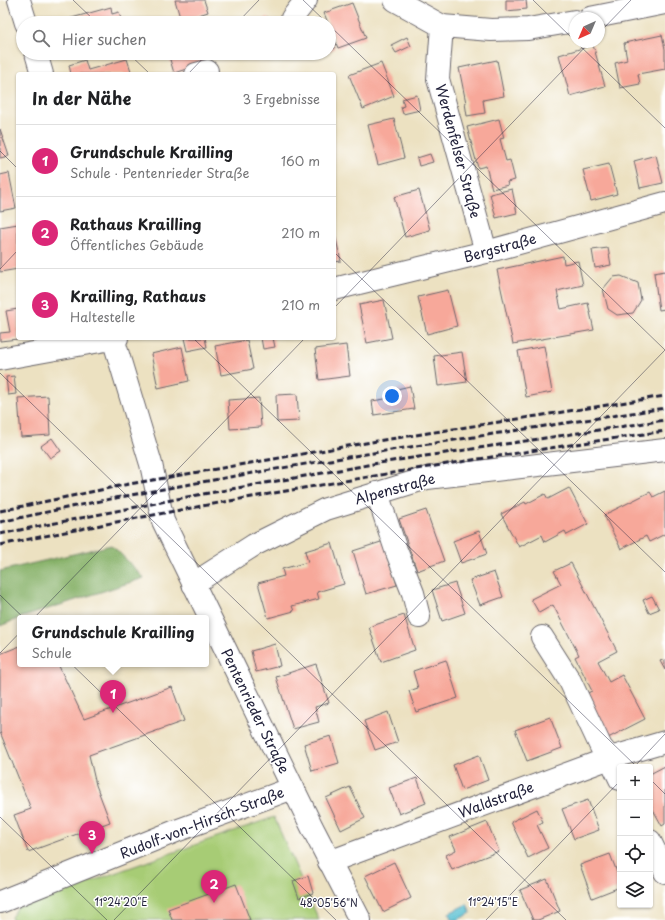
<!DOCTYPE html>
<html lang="de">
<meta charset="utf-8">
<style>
:root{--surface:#fff;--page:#f6f6f6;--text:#202124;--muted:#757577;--line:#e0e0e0;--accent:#db2777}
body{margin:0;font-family:"Playpen Sans",sans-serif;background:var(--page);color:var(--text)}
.controls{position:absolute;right:12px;bottom:12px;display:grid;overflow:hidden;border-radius:4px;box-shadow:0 1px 3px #0004}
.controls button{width:36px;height:36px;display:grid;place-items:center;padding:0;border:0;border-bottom:1px solid var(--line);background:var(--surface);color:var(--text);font:20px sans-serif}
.compass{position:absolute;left:569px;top:12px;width:36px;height:36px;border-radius:50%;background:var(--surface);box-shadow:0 1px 3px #0004;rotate:224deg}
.you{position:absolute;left:392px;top:396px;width:14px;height:14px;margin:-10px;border:3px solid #fff;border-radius:50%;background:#1a73e8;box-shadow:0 0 0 6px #1a73e833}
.badge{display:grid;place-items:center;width:26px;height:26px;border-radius:50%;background:var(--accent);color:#fff;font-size:13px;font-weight:700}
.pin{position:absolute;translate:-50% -33px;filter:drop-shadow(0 1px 2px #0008)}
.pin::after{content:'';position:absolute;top:21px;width:14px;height:12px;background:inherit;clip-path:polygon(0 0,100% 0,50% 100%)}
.popup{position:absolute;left:17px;top:615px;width:192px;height:52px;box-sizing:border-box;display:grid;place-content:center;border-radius:4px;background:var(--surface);filter:drop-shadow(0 1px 3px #0005);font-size:13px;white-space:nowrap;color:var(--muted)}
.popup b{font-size:15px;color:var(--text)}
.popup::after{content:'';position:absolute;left:50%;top:100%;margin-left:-8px;border:8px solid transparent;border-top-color:var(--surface)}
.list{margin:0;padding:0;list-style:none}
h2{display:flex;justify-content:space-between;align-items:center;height:52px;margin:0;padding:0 16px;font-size:17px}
h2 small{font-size:13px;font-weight:400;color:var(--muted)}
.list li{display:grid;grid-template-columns:26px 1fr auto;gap:12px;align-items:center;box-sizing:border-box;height:72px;padding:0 16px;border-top:1px solid var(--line)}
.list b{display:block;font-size:15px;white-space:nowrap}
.list p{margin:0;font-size:13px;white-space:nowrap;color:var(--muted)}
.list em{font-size:13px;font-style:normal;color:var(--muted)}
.icon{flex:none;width:22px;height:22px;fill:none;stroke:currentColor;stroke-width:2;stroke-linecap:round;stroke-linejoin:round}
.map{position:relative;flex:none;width:665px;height:920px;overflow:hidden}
.search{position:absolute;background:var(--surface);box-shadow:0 1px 3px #0004;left:16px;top:16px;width:320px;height:44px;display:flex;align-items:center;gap:10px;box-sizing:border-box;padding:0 14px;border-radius:22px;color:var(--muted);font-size:15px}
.panel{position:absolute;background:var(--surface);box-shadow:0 1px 3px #0004;left:16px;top:72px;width:320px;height:268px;border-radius:4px}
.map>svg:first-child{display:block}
</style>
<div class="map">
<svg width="665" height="920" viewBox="0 0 665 920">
<rect width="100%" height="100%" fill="#fff"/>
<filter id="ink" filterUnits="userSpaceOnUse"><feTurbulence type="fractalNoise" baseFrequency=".025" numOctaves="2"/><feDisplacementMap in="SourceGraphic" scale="8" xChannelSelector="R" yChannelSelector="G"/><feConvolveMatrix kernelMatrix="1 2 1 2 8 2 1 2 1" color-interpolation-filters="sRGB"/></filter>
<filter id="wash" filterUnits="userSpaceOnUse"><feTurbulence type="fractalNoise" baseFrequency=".012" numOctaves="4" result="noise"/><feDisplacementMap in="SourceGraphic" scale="16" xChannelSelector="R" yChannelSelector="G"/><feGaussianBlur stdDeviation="0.9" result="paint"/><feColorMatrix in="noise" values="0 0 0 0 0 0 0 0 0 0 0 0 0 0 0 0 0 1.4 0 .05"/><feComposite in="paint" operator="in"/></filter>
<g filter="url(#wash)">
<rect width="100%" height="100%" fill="#ece1c1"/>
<path fill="#a7cc75" stroke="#647758" d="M274,817L319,920H12L11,917L18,907Z"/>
<path fill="#85b066" stroke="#546950" d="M112,545L144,578L20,618L0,626V571Z"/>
<path fill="#54bed0" stroke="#3b7086" d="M467,904L471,913L457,920H452L449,913Z"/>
<g id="blocks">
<g fill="#f7a89a">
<path d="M175,0H204L208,12L181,21Z"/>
<path d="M506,0H526L527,9L506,11Z"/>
<path d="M352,3L366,38L338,48L324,13Z"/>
<path d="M111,7L112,14L119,12L122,23H69L68,19Z"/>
<path d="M268,17L271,23H253Z"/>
<path d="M329,34L335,48L329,51Z"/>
<path d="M662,35L665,49V69L638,74L640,84L620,88L615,63L627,60L624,43Z"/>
<path d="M407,37L411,46L396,53L391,45Z"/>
<path d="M593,45L605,86L570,96L559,55Z"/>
<path d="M168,53H202L205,63L174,73Z"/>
<path d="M127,59L132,74H71L69,65L85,60L88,70Z"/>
<path d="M497,60L504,96L483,100L485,113L467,116L465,103H466L459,68Z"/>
<path d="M381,63L394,96L363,109L349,75Z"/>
<path d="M417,95L420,110L403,114L401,107L404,106L402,99Z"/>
<path d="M394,119L404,158L378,165L368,125Z"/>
<path d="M499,119L504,138L500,139L506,161L510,160L515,180L507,182L508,185L492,189L486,166L478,168L467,127Z"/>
<path d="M0,129L9,156L0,158Z"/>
<path d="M430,154L433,162L419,166L417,158Z"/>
<path d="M656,155L663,183L640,188L634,161Z"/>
<path d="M609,164L617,194L591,201L583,170Z"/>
<path d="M9,173L16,208L0,211V175Z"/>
<path d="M512,189L517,213L496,218L490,194Z"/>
<path d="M419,190L430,230L405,237L394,197Z"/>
<path d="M18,224V269L0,272V227Z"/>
<path d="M335,235L341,261L334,262V236Z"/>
<path d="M608,248L611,265L595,268L592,250Z"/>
<path d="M563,256L564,264L578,261L583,285L557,291L561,309L588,303L594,330L513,344L497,270Z"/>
<path d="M665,271V309L659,310L654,273Z"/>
<path d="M621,276L638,283L641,300L633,313L617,315L608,309L603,289L613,277Z"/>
<path d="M448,290L457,326L427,334L418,297Z"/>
<path d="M384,300L392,338L367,343L359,305Z"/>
<path d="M18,309V339L0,341V333L10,332L6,311Z"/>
<path d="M184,338H205L207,347L187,351Z"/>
<path d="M261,338H273L275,347L263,349Z"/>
<path d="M247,340L253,369L221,375L215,346Z"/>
<path d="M346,345L350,376L319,380L315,349Z"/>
<path d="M544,346L552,392L526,397L518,351Z"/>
<path d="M182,347L189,381L158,388L151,354Z"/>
<path d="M462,352L467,382L438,386L434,356Z"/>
<path d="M14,376L16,394L8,395L6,377Z"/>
<path d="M410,386L414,409L374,415L372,401L398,397L397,389Z"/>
<path d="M297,394L299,421L277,422L276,395Z"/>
<path d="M48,396L50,435L21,437L18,398Z"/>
<path d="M259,398L261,427L230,429L228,400Z"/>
<path d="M52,438L61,451L50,458L41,446Z"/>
<path d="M569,488L588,524L567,535L565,531L545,542L542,535L519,547L501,514L525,502L526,504L545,494L548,499Z"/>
<path d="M665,491V534L649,542L646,536L621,549L604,515L650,492L653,497Z"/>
<path d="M426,510L444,561L417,571L399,519Z"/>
<path d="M479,531L487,554L461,563L453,541Z"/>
<path d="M384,541L397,585L366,594L353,551Z"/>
<path d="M332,543L344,584L317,592L319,599L292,606L294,611L268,618L258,583L284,576L282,569L308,562L305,551Z"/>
<path d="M571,563L617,651L598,661L609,682L622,675L645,719L608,738L585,694L592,691L575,657L579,655L553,605L539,613L531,599L561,584L554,571Z"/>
<path d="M494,572L503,597L480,605L470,580Z"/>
<path d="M455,583L465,613L442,621L432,590Z"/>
<path d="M652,596L659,609L649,613L643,600Z"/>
<path d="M404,615L415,650L381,662L369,627Z"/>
<path d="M275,644L280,666L256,672L251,651Z"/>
<path d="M20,646V664H58L84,719L172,687L184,721L89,755L96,785L110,822L28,852L14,815L31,809L0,732V654Z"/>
<path d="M665,659V670L660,661Z"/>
<path d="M446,660L458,698L416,712L409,691L418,688L413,671Z"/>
<path d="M316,664L329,703L315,707L319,722L293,729L276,677Z"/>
<path d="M388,712L398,742L375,750L364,721Z"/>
<path d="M550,717L562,748L527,761L515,730Z"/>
<path d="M331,736L339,763L312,771L304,744Z"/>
<path d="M479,755L488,780L462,790L453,765Z"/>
<path d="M665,766V824L662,826L650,804V774Z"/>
<path d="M417,778L426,803L399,814L389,788Z"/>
<path d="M350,787L365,818L341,830L326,798Z"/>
<path d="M588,800L599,830L574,839L562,809Z"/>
<path d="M537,809L543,822L537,825L548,848L528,858L511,822Z"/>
<path d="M487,822L499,851L452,870L446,855L456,850L450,837Z"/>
<path d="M610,854L620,880V887L592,898L580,865Z"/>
<path d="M394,862L411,898L383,912L365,876Z"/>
<path d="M308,876L313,893L299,898L293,881Z"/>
<path d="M547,879L560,911L538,920H533L520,890Z"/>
<path d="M236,884L250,920H172L168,909Z"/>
</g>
</g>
</g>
<g filter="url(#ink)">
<use href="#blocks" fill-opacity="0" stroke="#69656a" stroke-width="1"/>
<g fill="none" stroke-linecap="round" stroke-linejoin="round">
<defs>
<g id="minor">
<path d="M19,0L26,23"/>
<path d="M395,0L442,26L491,30L528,29L575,21"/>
<path d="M590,18L665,3"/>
<path d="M294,23L292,18L306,0"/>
<path d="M442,26L438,79L486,252"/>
<path d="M36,53L42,74"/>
<path d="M196,74L207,71"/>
<path d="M334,289L486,252L665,203"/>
<path d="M113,338L151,464L163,521L312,827L360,920"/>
<path d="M0,359L117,338"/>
<path d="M377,493L396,550L413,593L419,617"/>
<path d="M193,584L254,545L326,509L427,478L665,450"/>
<path d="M542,637L570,681L601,747L610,758L620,779"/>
<path d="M650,841L665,872"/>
<path d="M329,862L610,758L665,742"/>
<path d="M0,902L176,831L293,788"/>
</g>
</defs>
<use href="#minor" stroke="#69656a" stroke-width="24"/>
<use href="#minor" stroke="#fff" stroke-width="22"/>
<g stroke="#22223b" stroke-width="3" stroke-dasharray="6 3" stroke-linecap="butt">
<path d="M0,511L124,485L377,441L665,396"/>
<path d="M0,522C42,513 84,504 126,496C305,462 485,435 665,408"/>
<path d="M0,534L192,496L379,463L665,420"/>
<path d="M0,545C221,500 442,463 665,431"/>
</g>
</g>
</g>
<path fill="none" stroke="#22223b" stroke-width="1" stroke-opacity="0.45" d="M73,0L97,23M303,0L327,23M533,0L575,41M237,23L259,0M329,25L665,350M599,33L631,0M576,42L665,128M128,53L150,74M188,74L208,53M0,151L18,169M334,252L665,572M0,269L18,250M334,308L590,42M193,338L637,767M0,373L566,920M0,595L336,920M0,653L305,338M634,767L665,734M650,779L665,794M0,817L107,920M114,920L665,350M486,920L620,781"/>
<g text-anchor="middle" stroke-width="3" stroke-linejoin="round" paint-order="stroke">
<g font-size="14" fill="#22223b" stroke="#fff">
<text transform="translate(458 151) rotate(75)" y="5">Werdenfelser Straße</text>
<text transform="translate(500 248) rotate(-15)" y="5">Bergstraße</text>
<text transform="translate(395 489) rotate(-15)" y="5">Alpenstraße</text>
<text transform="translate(255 711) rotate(64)" y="5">Pentenrieder Straße</text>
<text transform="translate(496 800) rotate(-20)" y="5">Waldstraße</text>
<text transform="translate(202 823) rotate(-21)" y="5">Rudolf-von-Hirsch-Straße</text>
</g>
</g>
<g font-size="10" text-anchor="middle" fill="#22223b" stroke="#fff" stroke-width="3" stroke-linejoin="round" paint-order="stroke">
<text x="121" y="906">11°24'20"E</text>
<text x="493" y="906">11°24'15"E</text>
<text x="329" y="907">48°05'56"N</text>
</g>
</svg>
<div class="controls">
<button>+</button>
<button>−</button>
<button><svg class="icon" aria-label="locate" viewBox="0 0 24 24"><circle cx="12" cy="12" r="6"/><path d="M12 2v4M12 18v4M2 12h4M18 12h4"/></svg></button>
<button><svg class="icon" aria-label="layers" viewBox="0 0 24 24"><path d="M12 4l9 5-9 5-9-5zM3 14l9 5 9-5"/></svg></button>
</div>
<svg class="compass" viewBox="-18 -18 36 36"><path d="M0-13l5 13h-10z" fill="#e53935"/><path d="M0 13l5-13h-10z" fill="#757577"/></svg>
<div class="you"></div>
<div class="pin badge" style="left:113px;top:713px">1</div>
<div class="popup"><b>Grundschule Krailling</b>Schule</div>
<div class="pin badge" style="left:214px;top:903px">2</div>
<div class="pin badge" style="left:92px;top:854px">3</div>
<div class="search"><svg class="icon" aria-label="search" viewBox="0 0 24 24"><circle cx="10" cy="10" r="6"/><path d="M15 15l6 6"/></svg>Hier suchen</div>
<section class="panel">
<h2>In der Nähe<small>3 Ergebnisse</small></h2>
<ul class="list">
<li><span class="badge">1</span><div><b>Grundschule Krailling</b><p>Schule · Pentenrieder Straße</p></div><em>160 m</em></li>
<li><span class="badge">2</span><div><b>Rathaus Krailling</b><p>Öffentliches Gebäude</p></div><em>210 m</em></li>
<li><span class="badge">3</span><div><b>Krailling, Rathaus</b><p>Haltestelle</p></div><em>210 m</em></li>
</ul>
</section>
</div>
